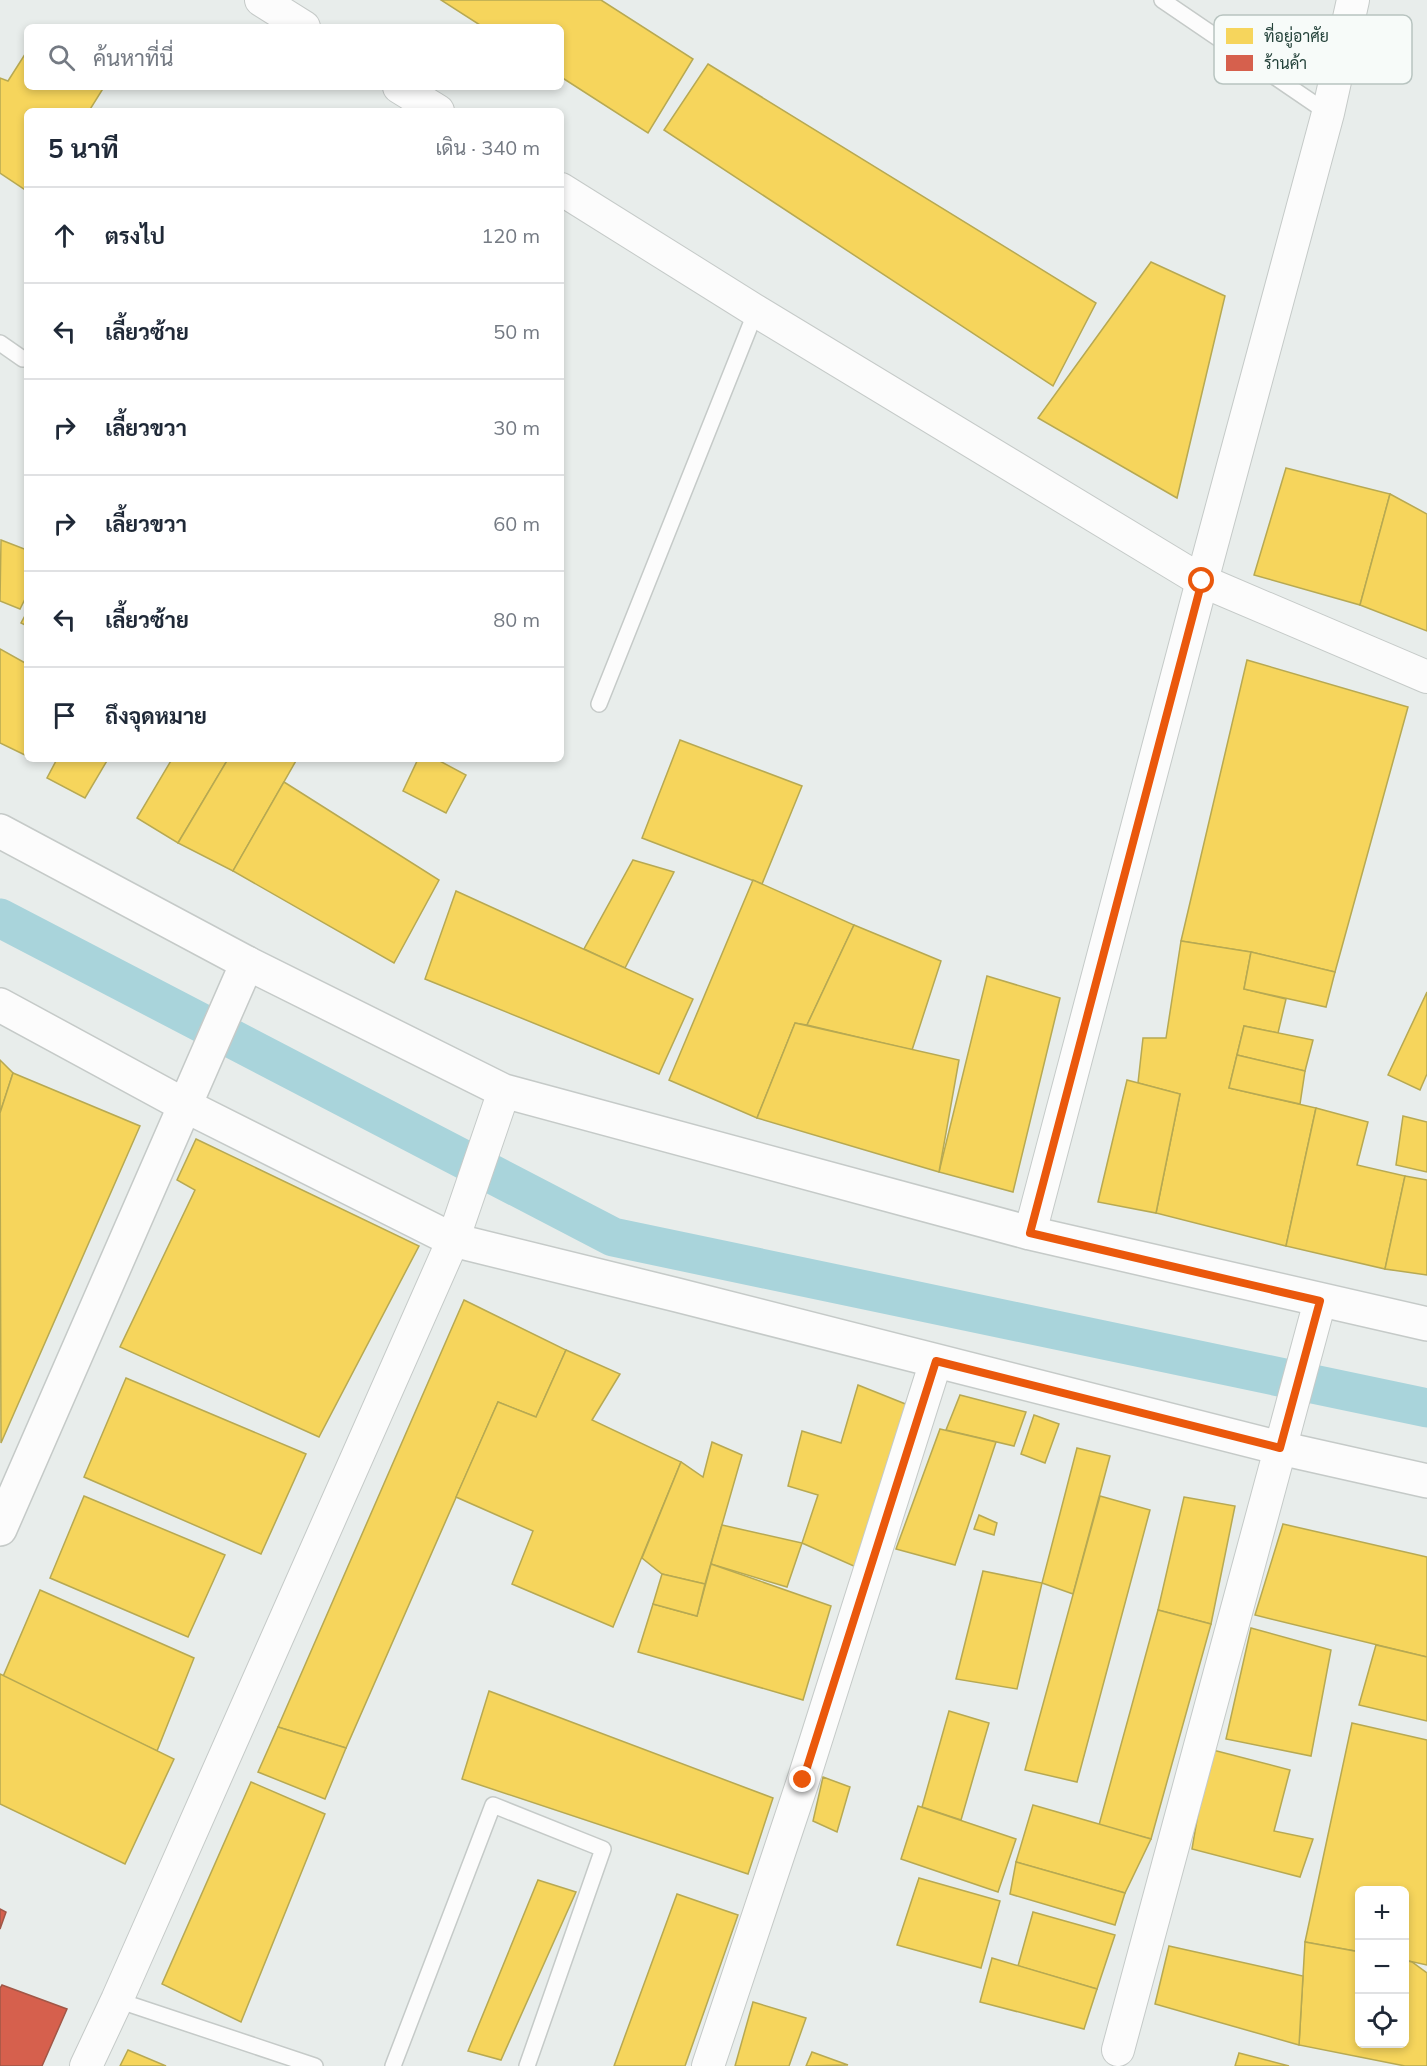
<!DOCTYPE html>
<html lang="th">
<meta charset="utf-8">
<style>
:root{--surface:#fff;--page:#f2f2f3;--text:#1f2937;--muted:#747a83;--line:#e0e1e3}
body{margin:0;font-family:Mulish,Sarabun,sans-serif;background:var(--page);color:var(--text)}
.controls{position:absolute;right:18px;bottom:18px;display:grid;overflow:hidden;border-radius:9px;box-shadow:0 3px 9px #0003}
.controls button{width:54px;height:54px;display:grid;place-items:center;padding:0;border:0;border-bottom:2px solid var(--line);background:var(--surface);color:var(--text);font:30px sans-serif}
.stop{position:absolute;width:18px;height:18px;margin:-14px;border:4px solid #ea580c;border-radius:50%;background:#fff}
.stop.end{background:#ea580c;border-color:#fff;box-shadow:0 2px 6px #0008}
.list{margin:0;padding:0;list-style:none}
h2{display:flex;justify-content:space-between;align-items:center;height:78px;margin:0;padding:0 24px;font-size:26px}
h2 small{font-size:20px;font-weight:400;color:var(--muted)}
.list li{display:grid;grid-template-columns:39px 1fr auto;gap:18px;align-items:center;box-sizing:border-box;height:96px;padding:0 24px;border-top:2px solid var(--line)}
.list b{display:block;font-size:22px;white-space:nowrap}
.list em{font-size:20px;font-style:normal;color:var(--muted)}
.icon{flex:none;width:33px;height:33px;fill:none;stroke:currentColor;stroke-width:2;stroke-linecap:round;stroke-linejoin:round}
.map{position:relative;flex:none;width:1427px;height:2066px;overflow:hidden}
.search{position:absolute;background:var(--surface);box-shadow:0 3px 9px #0003;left:24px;top:24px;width:540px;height:66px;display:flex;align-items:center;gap:15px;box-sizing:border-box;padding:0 21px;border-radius:9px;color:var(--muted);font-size:22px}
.panel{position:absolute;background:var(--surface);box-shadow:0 3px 9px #0003;left:24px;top:108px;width:540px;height:654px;border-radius:9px}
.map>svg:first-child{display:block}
</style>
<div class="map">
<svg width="1427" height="2066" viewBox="0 0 1427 2066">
<rect width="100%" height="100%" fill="#e8edeb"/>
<g fill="#f6d55c" stroke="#b7a952" stroke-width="1.5">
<path d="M441,0H601L693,59L648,133L561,77V27H483Z"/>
<path d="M27,51V87H104L89,111H27V191L0,173V78L8,81Z"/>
<path d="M708,64L1096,303L1053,386L664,130Z"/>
<path d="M1151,262L1225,296L1177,498L1038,418Z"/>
<path d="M1286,468L1390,494L1360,605L1254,575Z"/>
<path d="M1390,494L1427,514V631L1360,605Z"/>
<path d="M1,540L27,550V595L20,609L0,601Z"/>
<path d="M27,612V626L21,623Z"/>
<path d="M0,649L27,664V756L0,743Z"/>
<path d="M1247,660L1408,707L1335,972L1251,952L1181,941Z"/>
<path d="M680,740L802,786L762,884L642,838Z"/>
<path d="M57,759H108L85,798L47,778Z"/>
<path d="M172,759H228L178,843L137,818Z"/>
<path d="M228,759H297L233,871L178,843Z"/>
<path d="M418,759H436L466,775L446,813L403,791Z"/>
<path d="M284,782L439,880L394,963L233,871Z"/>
<path d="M633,860L674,872L625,968L584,949Z"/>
<path d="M753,880L854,925L807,1025L795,1023L757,1118L669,1080Z"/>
<path d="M456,891L693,999L659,1074L425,979Z"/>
<path d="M854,925L941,961L912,1050L807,1025Z"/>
<path d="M1181,941L1251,952L1244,989L1286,999L1278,1033L1244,1026L1229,1088L1316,1108L1286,1246L1156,1213L1180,1094L1138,1083L1143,1038H1166Z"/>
<path d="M1251,952L1335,972L1326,1007L1244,989Z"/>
<path d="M987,976L1060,998L1013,1192L939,1172Z"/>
<path d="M1427,992V1074L1420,1090L1388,1075Z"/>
<path d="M795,1023L959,1060L939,1172L757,1118Z"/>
<path d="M1244,1026L1313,1040L1305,1071L1237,1055Z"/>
<path d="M1237,1055L1305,1071L1300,1104L1229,1088Z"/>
<path d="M0,1060L13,1073L0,1113Z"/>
<path d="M13,1073L140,1126L1,1443L0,1113Z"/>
<path d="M1127,1080L1180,1094L1156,1213L1098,1202Z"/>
<path d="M1316,1108L1368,1122L1357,1165L1405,1176L1385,1269L1286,1246Z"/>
<path d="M1403,1116L1427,1122V1172L1396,1165Z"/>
<path d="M196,1139L419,1246L319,1437L120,1347L195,1190L177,1180Z"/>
<path d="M1405,1176L1427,1180V1275L1385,1269Z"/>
<path d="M464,1300L566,1350L536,1417L498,1402L346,1748L278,1727Z"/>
<path d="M566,1350L620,1374L592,1420L681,1462L613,1627L512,1584L533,1531L456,1497L498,1402L536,1417Z"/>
<path d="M126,1378L306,1454L261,1554L84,1477Z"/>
<path d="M858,1385L908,1405L856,1567L802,1543L818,1495L788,1486L802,1431L841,1443Z"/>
<path d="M960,1395L1026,1412L1014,1446L946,1430Z"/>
<path d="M1034,1415L1059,1424L1045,1463L1021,1454Z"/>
<path d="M940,1429L996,1442L955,1565L896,1549Z"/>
<path d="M712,1442L742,1455L705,1584L662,1574L642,1558L681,1462L703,1477Z"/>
<path d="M1077,1448L1110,1456L1073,1594L1042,1583Z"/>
<path d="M84,1496L225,1555L188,1637L50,1578Z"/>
<path d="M1100,1496L1150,1510L1077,1782L1025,1770Z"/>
<path d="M1184,1497L1235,1506L1211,1624L1158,1610Z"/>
<path d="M979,1515L997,1523L994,1535L974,1529Z"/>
<path d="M1283,1524L1427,1557V1657L1255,1615Z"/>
<path d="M722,1525L802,1543L787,1587L711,1564Z"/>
<path d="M711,1564L831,1606L803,1700L638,1652L653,1604L697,1616Z"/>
<path d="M983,1571L1042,1583L1017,1689L956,1679Z"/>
<path d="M662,1574L705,1584L697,1616L653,1604Z"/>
<path d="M40,1590L194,1658L157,1751L2,1679Z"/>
<path d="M1158,1610L1211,1624L1151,1839L1099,1825Z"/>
<path d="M1251,1628L1331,1650L1311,1756L1226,1739Z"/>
<path d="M1376,1645L1427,1657V1721L1359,1705Z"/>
<path d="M0,1674L174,1759L125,1864L0,1804Z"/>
<path d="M489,1691L773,1798L748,1874L462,1779Z"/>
<path d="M949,1711L989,1723L961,1820L922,1807Z"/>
<path d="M1352,1723L1427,1740V1965L1404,1960V1890H1360V1952L1305,1942Z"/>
<path d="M278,1727L346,1748L325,1799L258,1772Z"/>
<path d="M1209,1749L1290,1770L1274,1831L1313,1839L1300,1877L1192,1849Z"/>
<path d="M823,1777L850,1787L837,1832L813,1821Z"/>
<path d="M251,1782L325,1814L241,2022L162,1984Z"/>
<path d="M1033,1805L1151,1839L1125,1893L1016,1862Z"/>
<path d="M918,1806L1016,1839L998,1892L901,1859Z"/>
<path d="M1016,1862L1125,1893L1115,1925L1010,1894Z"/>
<path d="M919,1878L1000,1901L981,1968L897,1945Z"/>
<path d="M538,1880L576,1892L501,2060L468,2051Z"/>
<path d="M677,1894L738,1915L685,2066H614Z"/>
<path d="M1033,1912L1115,1935L1097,1989L1018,1966Z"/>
<path d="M1305,1942L1360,1952V2044H1404V1960L1412,1962L1427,1973V2066H1405L1299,2045Z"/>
<path d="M1169,1946L1303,1976L1299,2045L1155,2004Z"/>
<path d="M992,1958L1097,1989L1084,2029L980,2002Z"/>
<path d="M753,2002L806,2018L789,2066H735Z"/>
<path d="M128,2050L166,2066H120Z"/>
<path d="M812,2052L848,2065L806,2066Z"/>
<path d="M1239,2053L1289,2066H1235Z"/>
</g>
<g fill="#d6604d" stroke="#a15747" stroke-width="1.5">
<path d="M0,1909L6,1912L0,1929Z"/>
<path d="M2,1985L67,2009L42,2066H0V1988Z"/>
</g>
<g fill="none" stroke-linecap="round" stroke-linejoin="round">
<path stroke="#a9d4db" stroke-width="39" d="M0,918L613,1237L1427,1408"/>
<defs>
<g id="service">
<path d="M1162,0L1328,113"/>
<path d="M0,343L23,359"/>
<path d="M599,704L756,311"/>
<path d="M117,2000L315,2066"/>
<path d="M393,2066L493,1805L603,1849L527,2066"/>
</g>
<g id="minor">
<path d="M261,0L304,27"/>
<path d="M399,87L438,111"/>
<path d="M561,189L756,311L1202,581L1427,677"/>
<path d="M1030,1233L1202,581L1328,113L1353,0"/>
<path d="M1118,2050L1320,1301"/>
<path d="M86,2066L117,2000L453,1240L504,1091"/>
<path d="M708,2066L803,1781L936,1361"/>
</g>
<g id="tertiary">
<path d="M0,831L247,963L504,1091L1030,1233L1427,1324"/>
<path d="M0,1005L186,1106L453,1240L677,1295L1280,1448L1427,1481"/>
<path d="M0,1529L247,963"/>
</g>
</defs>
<use href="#service" stroke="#c5cac8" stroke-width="18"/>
<use href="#minor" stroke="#c5cac8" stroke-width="34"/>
<use href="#tertiary" stroke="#c5cac8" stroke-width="36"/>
<use href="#service" stroke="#fcfcfc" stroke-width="15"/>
<use href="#minor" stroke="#fcfcfc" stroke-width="32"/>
<use href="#tertiary" stroke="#fcfcfc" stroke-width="33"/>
</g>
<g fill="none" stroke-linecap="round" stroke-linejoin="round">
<path stroke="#ea580c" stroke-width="8" d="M803,1780L936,1361L1280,1448L1320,1301L1030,1233L1202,581"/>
</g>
<rect x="1214" y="15" width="198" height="69" rx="9" fill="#f7fbf9" stroke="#b8c4c0" stroke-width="1.5"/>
<rect x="1226" y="28" width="27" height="16" fill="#f6d55c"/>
<rect x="1226" y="55" width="27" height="16" fill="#d6604d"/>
<g font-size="16" fill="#24423a">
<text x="1264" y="42">ที่อยู่อาศัย</text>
<text x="1264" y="69">ร้านค้า</text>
</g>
</svg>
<div class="controls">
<button>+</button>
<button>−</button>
<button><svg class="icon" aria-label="locate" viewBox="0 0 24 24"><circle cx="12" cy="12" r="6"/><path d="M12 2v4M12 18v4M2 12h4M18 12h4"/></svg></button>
</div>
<div class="stop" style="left:1202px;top:581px"></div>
<div class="stop end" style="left:803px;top:1780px"></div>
<div class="search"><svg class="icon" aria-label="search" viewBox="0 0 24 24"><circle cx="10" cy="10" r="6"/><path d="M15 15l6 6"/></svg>ค้นหาที่นี่</div>
<section class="panel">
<h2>5 นาที<small>เดิน · 340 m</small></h2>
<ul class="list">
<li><svg class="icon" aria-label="ahead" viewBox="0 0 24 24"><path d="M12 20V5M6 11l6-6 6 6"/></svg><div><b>ตรงไป</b></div><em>120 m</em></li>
<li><svg class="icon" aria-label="left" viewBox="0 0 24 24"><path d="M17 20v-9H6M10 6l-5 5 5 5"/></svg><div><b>เลี้ยวซ้าย</b></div><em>50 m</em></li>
<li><svg class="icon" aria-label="right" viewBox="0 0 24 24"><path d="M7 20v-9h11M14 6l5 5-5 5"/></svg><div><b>เลี้ยวขวา</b></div><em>30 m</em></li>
<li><svg class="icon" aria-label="right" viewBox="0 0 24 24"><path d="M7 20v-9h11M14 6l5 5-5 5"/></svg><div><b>เลี้ยวขวา</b></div><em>60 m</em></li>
<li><svg class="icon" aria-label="left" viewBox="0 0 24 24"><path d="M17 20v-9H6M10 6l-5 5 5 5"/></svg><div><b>เลี้ยวซ้าย</b></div><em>80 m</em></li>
<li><svg class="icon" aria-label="arrive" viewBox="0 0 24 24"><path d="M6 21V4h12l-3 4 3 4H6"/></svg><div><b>ถึงจุดหมาย</b></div></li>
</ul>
</section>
</div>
